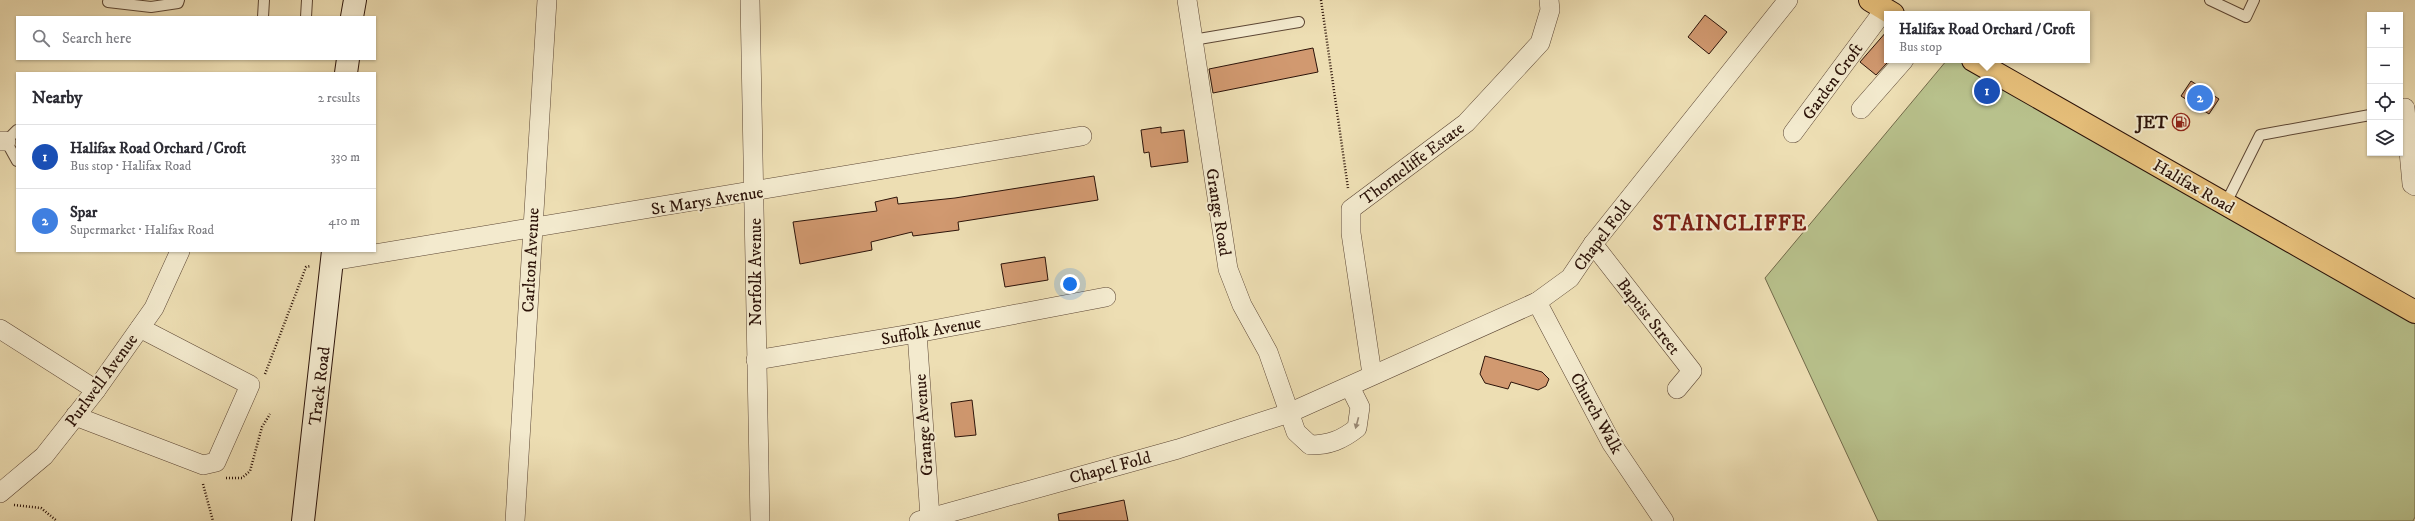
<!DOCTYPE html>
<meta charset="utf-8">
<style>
:root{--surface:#fff;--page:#f2f2f3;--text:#2b2b33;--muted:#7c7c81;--line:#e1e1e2;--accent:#0f766e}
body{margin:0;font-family:"IM FELL DW Pica",serif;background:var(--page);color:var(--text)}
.controls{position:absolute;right:12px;top:12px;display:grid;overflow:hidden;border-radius:0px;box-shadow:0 1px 3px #0004}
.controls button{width:36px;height:36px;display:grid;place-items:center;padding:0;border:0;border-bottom:1px solid var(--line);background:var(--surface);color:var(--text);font:20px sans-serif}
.you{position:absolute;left:1070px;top:284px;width:14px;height:14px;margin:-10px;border:3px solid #fff;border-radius:50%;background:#1a73e8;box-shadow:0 0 0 6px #1a73e833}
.badge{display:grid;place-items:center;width:26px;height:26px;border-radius:50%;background:var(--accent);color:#fff;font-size:13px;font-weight:700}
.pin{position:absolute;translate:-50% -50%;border:2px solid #fff;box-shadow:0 1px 4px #0006}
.popup{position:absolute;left:1884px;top:11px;width:206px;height:52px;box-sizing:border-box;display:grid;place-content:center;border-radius:0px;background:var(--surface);filter:drop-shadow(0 1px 3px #0005);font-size:13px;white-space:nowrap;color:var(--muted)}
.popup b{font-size:15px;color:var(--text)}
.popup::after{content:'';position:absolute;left:50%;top:100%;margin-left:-8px;border:8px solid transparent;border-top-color:var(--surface)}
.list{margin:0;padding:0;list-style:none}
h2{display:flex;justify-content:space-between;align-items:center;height:52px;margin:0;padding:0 16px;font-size:17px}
h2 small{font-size:13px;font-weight:400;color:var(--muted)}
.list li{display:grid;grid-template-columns:26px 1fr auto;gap:12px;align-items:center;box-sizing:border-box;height:64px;padding:0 16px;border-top:1px solid var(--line)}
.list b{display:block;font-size:15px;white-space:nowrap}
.list p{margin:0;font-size:13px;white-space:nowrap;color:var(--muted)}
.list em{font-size:13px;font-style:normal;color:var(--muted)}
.icon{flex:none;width:22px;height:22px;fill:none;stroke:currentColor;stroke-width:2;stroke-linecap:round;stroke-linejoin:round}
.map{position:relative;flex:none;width:2415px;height:521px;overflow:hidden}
.search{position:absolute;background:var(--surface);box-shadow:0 1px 3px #0004;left:16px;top:16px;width:360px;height:44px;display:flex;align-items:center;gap:10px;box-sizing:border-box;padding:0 14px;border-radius:0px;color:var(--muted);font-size:15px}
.panel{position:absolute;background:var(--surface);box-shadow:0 1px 3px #0004;left:16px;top:72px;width:360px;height:180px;border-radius:0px}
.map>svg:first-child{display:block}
</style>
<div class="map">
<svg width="2415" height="521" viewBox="0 0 2415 521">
<rect width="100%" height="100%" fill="#eddeb3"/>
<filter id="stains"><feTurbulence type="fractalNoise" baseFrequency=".005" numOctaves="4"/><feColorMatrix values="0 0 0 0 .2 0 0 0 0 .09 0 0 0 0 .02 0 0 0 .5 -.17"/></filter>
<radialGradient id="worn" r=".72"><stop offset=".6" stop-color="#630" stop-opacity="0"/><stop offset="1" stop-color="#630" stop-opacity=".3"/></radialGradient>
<path fill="#b8c18c" stroke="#726a4a" d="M1947,60H1973L2415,312V517L2413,521H1878L1765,278Z"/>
<g fill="#d19970" stroke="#2c1309">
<path d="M1705,15L1727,32L1709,54L1688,37Z"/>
<path d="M1887,31V63L1876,75L1860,62Z"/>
<path d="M1313,48L1318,72L1213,93L1209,69Z"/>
<path d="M2191,81L2219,99L2209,114L2181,96Z"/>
<path d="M1161,127V133L1184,130L1188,162L1151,167L1149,152L1144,153L1141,130Z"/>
<path d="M1094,176L1098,200L958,222L959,230L913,236L912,232L871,242L872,250L800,264L793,222L877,211L875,202L897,197L898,204L955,198Z"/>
<path d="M1045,257L1048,280L1005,287L1001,264Z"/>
<path d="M1485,356L1542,372L1549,379L1546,386L1538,390L1511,382L1508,389L1485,383L1480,374Z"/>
<path d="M972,400L976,435L955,437L951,403Z"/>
<path d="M1124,500L1128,521H1059L1058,514Z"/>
</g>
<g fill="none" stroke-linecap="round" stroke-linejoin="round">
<defs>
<g id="lane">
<path d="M2210,0L2246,17L2254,0"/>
<path d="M108,2L151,7L178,3L179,0"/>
<path d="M263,17L264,0"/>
<path d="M306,17L307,0"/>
<path d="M1193,40L1299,22"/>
<path d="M17,130L6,141L17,161"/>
<path d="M2226,203L2260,135L2370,115"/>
</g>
<g id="street">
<path d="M750,0L760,521"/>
<path d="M1187,0L1228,269L1242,305L1268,352L1296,432L1310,445C1329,445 1342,440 1357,428L1360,407L1350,387"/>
<path d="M2405,108L2412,184L2415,186"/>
<path d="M1861,109L1904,60"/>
<path d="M1793,133L1885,9"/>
<path d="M0,141H6"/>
<path d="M1593,244L1692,371L1677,389"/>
<path d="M332,261L1082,136"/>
<path d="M1537,302L1612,444L1664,521"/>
<path d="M0,329L96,390"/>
<path d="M917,333L930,517"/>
<path d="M756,360L917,333L1106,297"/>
<path d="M1372,374L1351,233V209L1466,123L1540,43L1550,10L1549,0"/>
<path d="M75,416L203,465L216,462L250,385L140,328"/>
<path d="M0,493L44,456L96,390L154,308L180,251"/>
<path d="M515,521L547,0"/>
<path d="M919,521L1178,449L1289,413L1537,302L1570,278L1593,244L1788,0"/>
</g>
<g id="secondary">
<path d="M352,17L355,0"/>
<path d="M346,73L348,59"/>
<path d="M303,521L333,251"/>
</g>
<g id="primary">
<path d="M1870,0L1893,14"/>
<path d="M1973,60L2415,312"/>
</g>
</defs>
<use href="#lane" stroke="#5c4634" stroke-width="12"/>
<use href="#street" stroke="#5c4634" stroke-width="20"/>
<use href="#secondary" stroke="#2c1309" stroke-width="24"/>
<use href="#primary" stroke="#2c1309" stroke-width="24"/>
<g stroke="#2c1309" stroke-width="2.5" stroke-dasharray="1 2" stroke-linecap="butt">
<path d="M1321,0L1348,188"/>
<path d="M265,374L306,267L311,266"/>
<path d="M226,478H242L250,471L262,427L270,414"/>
<path d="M203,484L213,521"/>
<path d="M14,505L41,508L57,521"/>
</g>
<use href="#lane" stroke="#f3eace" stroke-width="10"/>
<use href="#street" stroke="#f3eace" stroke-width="19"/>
<use href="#secondary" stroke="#f3eace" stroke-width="22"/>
<use href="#primary" stroke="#e6bf7a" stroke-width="22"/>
</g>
<defs><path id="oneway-solid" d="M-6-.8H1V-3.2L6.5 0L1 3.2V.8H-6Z"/></defs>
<use fill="#998975" href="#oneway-solid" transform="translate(1357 423) rotate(105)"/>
<defs>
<symbol id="fuel-ring" viewBox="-11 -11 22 22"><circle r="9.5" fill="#f3eace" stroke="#8f2418" stroke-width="1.5"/><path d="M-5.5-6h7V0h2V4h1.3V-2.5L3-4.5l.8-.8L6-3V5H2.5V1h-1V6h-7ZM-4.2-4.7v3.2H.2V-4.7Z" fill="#8f2418"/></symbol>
</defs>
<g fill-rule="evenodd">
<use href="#fuel-ring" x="2171" y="112" width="20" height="20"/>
</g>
<g text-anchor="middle" stroke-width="4" stroke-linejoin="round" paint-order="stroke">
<g font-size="17" fill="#2c1309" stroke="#f3eace">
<text transform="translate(1832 81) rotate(-54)" y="6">Garden Croft</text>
<text transform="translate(1412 163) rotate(-37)" y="6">Thorncliffe Estate</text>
<text transform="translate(2194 186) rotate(30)" y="6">Halifax Road</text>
<text transform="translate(707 200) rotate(-9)" y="6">St Marys Avenue</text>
<text transform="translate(1219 212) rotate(81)" y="6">Grange Road</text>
<text transform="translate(1602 235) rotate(-53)" y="6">Chapel Fold</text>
<text transform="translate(530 260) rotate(-87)" y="6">Carlton Avenue</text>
<text transform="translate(755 272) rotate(-90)" y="6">Norfolk Avenue</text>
<text transform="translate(1649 316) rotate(52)" y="6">Baptist Street</text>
<text transform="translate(931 330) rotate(-10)" y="6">Suffolk Avenue</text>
<text transform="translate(101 380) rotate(-54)" y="6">Purlwell Avenue</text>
<text transform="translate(319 386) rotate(-83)" y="6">Track Road</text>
<text transform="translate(1597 413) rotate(61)" y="6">Church Walk</text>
<text transform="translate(923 425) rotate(-94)" y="6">Grange Avenue</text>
<text transform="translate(1110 467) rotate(-15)" y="6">Chapel Fold</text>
</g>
<g font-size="17" font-weight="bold" fill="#2c1309" stroke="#f3eace" text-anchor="end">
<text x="2168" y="128">JET</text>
</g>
<g font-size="21" font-weight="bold" letter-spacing="1" fill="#7a1f14" stroke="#f3eace">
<text x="1730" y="230">STAINCLIFFE</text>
</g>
</g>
<rect width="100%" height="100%" filter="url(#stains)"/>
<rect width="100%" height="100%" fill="url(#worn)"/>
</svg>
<div class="controls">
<button>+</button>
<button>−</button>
<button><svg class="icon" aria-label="locate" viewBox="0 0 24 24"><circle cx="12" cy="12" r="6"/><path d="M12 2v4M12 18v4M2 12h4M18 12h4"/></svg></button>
<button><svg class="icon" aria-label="layers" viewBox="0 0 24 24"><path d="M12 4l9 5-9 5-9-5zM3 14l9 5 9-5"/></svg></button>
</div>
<div class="you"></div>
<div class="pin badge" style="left:1987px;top:91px;background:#1a4fb4">1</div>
<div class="popup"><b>Halifax Road Orchard / Croft</b>Bus stop</div>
<div class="pin badge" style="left:2200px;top:98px;background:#3f7fe0">2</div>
<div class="search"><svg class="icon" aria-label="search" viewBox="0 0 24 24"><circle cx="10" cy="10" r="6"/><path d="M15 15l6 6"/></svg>Search here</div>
<section class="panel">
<h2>Nearby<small>2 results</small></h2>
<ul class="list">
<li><span class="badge" style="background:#1a4fb4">1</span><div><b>Halifax Road Orchard / Croft</b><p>Bus stop · Halifax Road</p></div><em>330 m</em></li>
<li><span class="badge" style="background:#3f7fe0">2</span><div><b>Spar</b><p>Supermarket · Halifax Road</p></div><em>410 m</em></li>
</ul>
</section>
</div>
